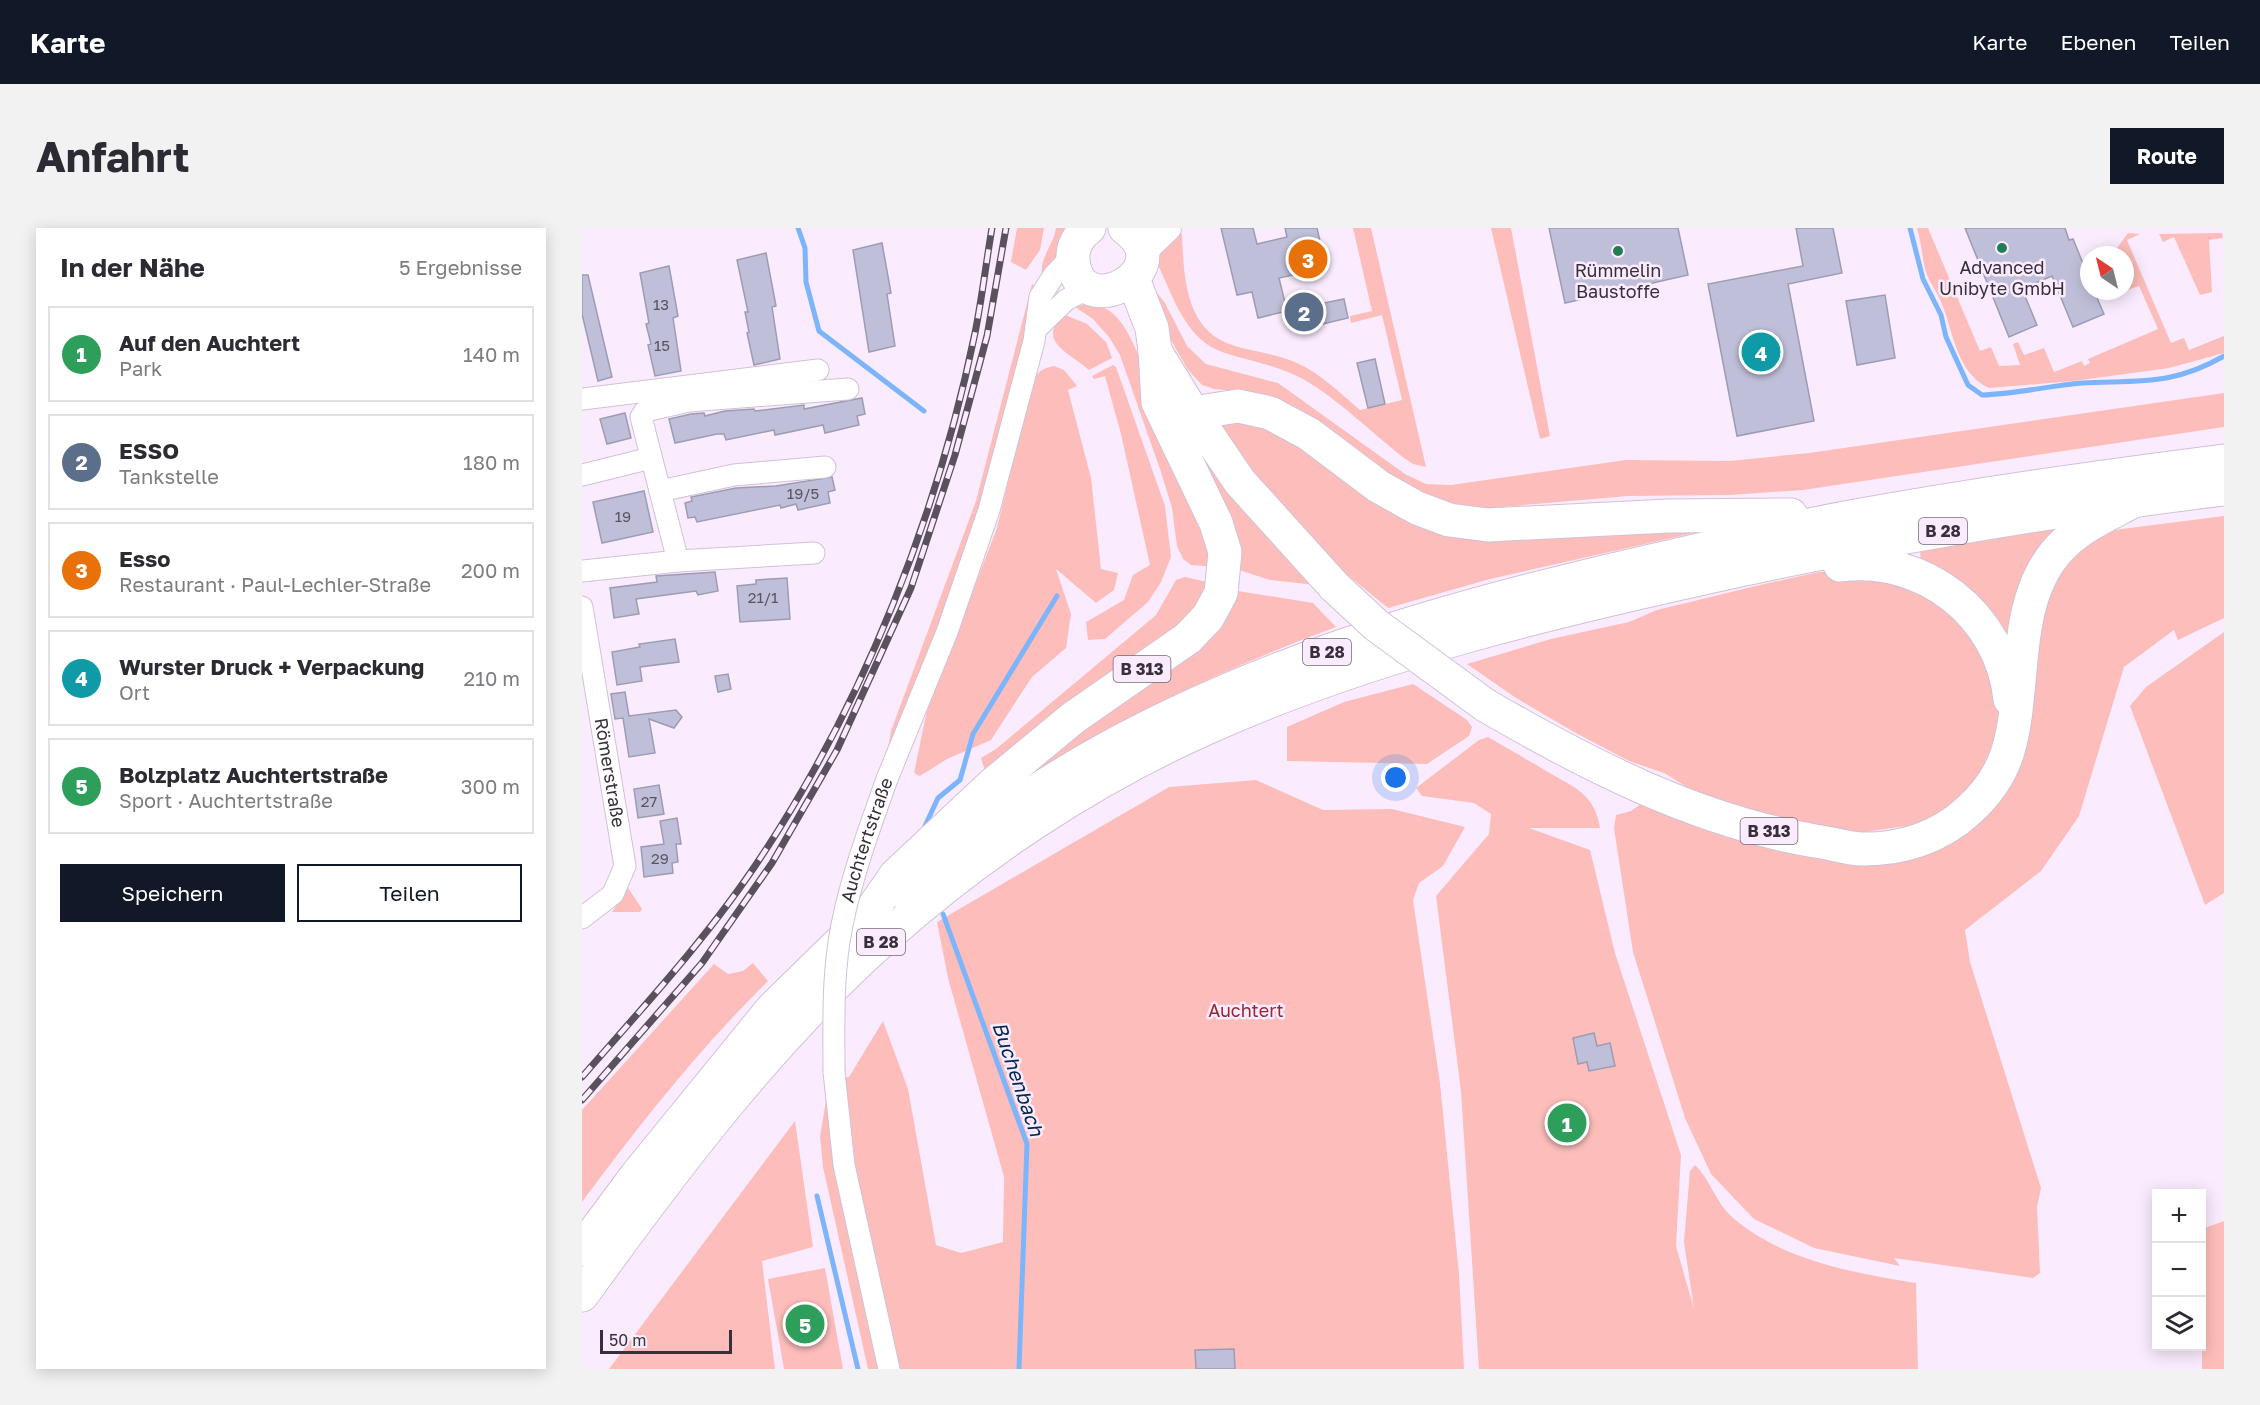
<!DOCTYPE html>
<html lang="de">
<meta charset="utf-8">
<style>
:root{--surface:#fff;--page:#f2f2f3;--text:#2b2b33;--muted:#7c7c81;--line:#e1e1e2;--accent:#111827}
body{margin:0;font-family:"Golos Text",sans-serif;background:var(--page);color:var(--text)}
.controls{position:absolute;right:18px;bottom:18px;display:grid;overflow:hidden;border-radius:0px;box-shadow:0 3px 15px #0003}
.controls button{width:54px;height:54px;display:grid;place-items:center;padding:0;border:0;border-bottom:2px solid var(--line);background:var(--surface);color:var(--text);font:30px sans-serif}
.compass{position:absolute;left:1498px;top:18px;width:54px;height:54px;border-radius:50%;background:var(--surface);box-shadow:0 3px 15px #0003;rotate:325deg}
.scale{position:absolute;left:18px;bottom:15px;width:132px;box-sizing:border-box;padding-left:6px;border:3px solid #373039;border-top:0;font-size:16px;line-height:21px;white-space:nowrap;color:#373039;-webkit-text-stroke:4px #faecfe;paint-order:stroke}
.you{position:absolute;left:814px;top:550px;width:21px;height:21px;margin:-15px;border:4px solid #fff;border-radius:50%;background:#1a73e8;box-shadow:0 0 0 9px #1a73e833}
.badge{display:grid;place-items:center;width:39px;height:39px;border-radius:50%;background:var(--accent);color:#fff;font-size:20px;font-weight:700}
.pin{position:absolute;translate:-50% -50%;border:3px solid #fff;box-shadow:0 2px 6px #0006}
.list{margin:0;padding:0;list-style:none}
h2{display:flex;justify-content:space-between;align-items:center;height:78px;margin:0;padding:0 24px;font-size:26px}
h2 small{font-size:20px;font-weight:400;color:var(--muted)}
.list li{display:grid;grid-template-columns:39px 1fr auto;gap:18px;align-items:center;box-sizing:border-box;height:96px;margin:0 12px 12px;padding:0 12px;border:2px solid var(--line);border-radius:0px}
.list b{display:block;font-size:22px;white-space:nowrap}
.list p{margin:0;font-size:20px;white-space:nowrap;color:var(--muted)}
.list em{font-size:20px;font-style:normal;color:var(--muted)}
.actions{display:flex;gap:12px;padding:18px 24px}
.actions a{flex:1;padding:14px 0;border:2px solid var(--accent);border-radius:0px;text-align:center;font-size:21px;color:var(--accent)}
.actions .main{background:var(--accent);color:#fff}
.icon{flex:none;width:33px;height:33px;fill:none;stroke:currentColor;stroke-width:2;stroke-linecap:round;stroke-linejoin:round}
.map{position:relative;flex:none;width:1642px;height:1141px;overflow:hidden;border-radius:0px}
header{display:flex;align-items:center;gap:36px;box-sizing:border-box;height:84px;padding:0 30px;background:var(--accent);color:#fff}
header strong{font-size:28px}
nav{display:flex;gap:33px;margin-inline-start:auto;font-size:21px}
.intro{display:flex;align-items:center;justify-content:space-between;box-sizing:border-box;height:144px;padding:0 36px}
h1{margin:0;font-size:42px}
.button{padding:15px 27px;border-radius:0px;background:var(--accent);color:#fff;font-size:21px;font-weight:700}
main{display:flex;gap:36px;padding:0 36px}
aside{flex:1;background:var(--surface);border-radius:0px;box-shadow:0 3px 15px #0003}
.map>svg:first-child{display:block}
</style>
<header>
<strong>Karte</strong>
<nav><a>Karte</a><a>Ebenen</a><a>Teilen</a></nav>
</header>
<div class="intro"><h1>Anfahrt</h1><a class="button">Route</a></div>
<main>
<aside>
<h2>In der Nähe<small>5 Ergebnisse</small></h2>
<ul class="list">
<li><span class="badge" style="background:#2e9e5b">1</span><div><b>Auf den Auchtert</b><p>Park</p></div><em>140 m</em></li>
<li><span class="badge" style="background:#5c6f8a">2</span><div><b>ESSO</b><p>Tankstelle</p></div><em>180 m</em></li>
<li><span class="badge" style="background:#e8710a">3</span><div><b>Esso</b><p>Restaurant · Paul-Lechler-Straße</p></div><em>200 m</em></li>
<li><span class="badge" style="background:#0f9aa8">4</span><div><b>Wurster Druck + Verpackung</b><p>Ort</p></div><em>210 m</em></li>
<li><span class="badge" style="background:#2e9e5b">5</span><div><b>Bolzplatz Auchtertstraße</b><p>Sport · Auchtertstraße</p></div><em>300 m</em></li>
</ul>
<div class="actions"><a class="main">Speichern</a><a>Teilen</a></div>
</aside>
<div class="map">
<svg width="1642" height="1141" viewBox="0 0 1642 1141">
<rect width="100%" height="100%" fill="#faecfe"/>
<g fill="#fdbebb">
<path d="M435,0H462L458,22L444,42L429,34Z"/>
<path d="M474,0H486L474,29L461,48C455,34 472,16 474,0Z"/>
<path d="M771,0H789L844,239L831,236L822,230C790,205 756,171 721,151C696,137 670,134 643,125C603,113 591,67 574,33L576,27L597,4L600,6C602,51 603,103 653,118C673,124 695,126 715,135C738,145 759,166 778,182L820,172L800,87L769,95L768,88L790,83Z"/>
<path d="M909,0H929L968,208L958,211Z"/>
<path d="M1335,0H1346L1398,123L1409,119L1417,138L1438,137L1431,116L1436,114L1442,127L1462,120L1472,144L1500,133L1502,138L1508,135L1506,131L1576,101L1557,58L1545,62L1543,59V27H1530L1546,5L1558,6L1545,12L1589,115L1602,110L1607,122L1642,108V125L1587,140L1492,153L1407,160C1374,145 1372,104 1359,74C1355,63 1346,53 1343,41C1340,27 1339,14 1335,0Z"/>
<path d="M1640,5L1641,10L1627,12L1630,64L1618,67L1592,9L1581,14L1577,6Z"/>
<path d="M450,56L454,59L401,275L350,418L305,526L309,503L394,273Z"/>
<path d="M569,57L583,75L605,118L624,136L696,155L823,246L844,256L869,257L1044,232L1147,233L1227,225L1642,165V199L1221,262L1148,267L1046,268L909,280L874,279L841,269L667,164L632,161L620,157L606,142L586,107Z"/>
<path d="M504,76C536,76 546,105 558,130L634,339L609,337L601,331L595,318L590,280L579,244L538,127L527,109L511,91L493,79Z"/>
<path d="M481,86L505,96L524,114L530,130L507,142C489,125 454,115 481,86Z"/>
<path d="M531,137L534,139L583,278L589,329L579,354L566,374L523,411L506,412L504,394L542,372L551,347L568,337L539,206L523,148L512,151L510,148Z"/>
<path d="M472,138L482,142L495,158L486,162L509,250L519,341L536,345L532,362L514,375L474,341L489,386L484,420L450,449L409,512L365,531L338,548L332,545L345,482L415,300L449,158C454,145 458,141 472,138Z"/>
<path d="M659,190L685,194L829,288L1134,300L908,351L806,380L763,345L676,253L639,198Z"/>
<path d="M602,197L734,357L688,352L654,341Z"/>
<path d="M1642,288V390L1596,412L1592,402L1542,439L1497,588L1459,643L1383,702L1388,734L1459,960L1455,979L1458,1045L1451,1050L1312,1030L1318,1038L1232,1020L1172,991L1129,946L1103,890L1051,724L1032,600L1034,587L1049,583L1059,576L1216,627L1282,636L1397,595L1463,360L1516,304Z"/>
<path d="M1473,300L1477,308L1432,405L1424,407C1407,369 1376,349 1339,334L1338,323Z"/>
<path d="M1283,343L1378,382L1417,452L1419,493L1400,543L1381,566L1362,583L1337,596L1277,605L1220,599L1123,570L1082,545L1047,533L992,504L934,470L885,436L969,411L1047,394L1075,382L1178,357L1237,344Z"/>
<path d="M603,349L630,355L615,387L405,549L399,530L414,521L574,387L594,352Z"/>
<path d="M650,362L731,375L754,399C646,439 545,486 448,547Z"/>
<path d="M1642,404V665L1623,677L1548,478L1564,459Z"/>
<path d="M831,456L885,492L890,499L887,508L845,536L705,533V499L762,474Z"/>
<path d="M906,509L992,559C1008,570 1015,581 1018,600H947L1008,622L1033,725L1099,927L1094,1018L1112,1081L1102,1014L1108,943L1113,937C1128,951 1134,975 1150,989C1199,1032 1271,1045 1334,1055L1336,1141H897L879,863L854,668L907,606L909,586L892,575L840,568L834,560L897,512Z"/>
<path d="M674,552L741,582L810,581L883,599L861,638L837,655L831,672L858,855L877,1046L882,1141H314L272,934L261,850L267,849L301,793L326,861L354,1017L379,1025L421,1014L422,949L366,750L355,694L587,559Z"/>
<path d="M46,660L60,681L58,684H30Z"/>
<path d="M171,735L186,753C117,821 58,896 0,974V882L132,736L146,746L161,743Z"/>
<path d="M244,872L253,935L298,1141H286L241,939L238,909Z"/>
<path d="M213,893L231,1019L180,1033L193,1141H27Z"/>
<path d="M1642,993V1141H1620V1001Z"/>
<path d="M243,1040L261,1141H202L186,1051Z"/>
</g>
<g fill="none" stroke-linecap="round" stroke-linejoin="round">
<g stroke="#7cb5fb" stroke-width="5">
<path d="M216,0L223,20L224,54L237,103L342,183"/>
<path d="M1328,0L1341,51L1359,87L1364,109L1386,157L1400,167C1433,166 1466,158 1500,155C1557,152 1590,158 1642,128"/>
<path d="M343,598L356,570L378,552L391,506L475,368"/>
<path d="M361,686L445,916L437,1141"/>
<path d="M235,968L276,1141"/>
</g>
</g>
<g fill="#c0bfd9" stroke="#9c9cb4" stroke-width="1.5">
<path d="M639,0H671L675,16L705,9L703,0H735L744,40L697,50L705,83L676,90L670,64L655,67Z"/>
<path d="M967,0H1096L1106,47L983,75Z"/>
<path d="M1214,0H1251L1260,45L1206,56L1232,193L1155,208L1126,56L1221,38Z"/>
<path d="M1383,0H1483L1487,12L1491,11L1507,50V63H1512L1522,86L1491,99L1470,48L1440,61L1455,97L1427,109Z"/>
<path d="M300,15L309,65L305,66L313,118L287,124L271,22Z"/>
<path d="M184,25L194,78L190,79L198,131L172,137L165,105L167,104L163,84H166L155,32Z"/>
<path d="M87,38L96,88L91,90L99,143L73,148L66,117L69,116L64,96L67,95L58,45Z"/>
<path d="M0,47H6L30,149L16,153L0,86Z"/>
<path d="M1303,67L1313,130L1275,137L1264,73Z"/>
<path d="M762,71L766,90L736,97L732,77Z"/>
<path d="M793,131L803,176L786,180L775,135Z"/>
<path d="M280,170L283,186L275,188L277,197L243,205L241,197L193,207L192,202L144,212L142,206H135L93,215L87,191L109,186L122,185L123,188L143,183L172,181L173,183L222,177V181Z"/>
<path d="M43,185L49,210L25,216L18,191Z"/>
<path d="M250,249L253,262L246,264L248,275L216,282L214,276L199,280L198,277L115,294L113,289L106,290L103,275L110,273L109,269L154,260L194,258Z"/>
<path d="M62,263L71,304L20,315L11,274Z"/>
<path d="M133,344L136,363L116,367L114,363L54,371L57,386L32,390L28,360L75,354L74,348Z"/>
<path d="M205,350L208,391L158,394L155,358L174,356V352Z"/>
<path d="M93,411L97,434L58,439L60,453L35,457L30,424L58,419L57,416Z"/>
<path d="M146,446L149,461L136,464L133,448Z"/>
<path d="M43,464L47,488L94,482L100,489L92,500L67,491L73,525L47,529L41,490L33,491L29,466Z"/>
<path d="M77,557L82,586L56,590L52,561Z"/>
<path d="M95,590L99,616H94L96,634L90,635L91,645L62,649L59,619L82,616L78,593Z"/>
<path d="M1012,805L1015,818L1028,815L1033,838L1007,843L1005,834L996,836L991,810Z"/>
<path d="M652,1121L653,1141H614L613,1122Z"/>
</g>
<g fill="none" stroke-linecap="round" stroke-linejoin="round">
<defs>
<g id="minor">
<path d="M454,101L484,72L508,59"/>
<path d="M0,171L236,142"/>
<path d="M0,247L69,230"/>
<path d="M78,263L152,247L243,239"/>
<path d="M96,333L59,189L63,183L107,173L266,161"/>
<path d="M0,343L96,333L232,325"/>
<path id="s1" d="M0,379L43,638L31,666L0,690"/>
<path d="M305,551L365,404L407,282L452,113L458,69L472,47L491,27"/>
<path d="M252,844L262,937L307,1141"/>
</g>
<path id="tertiary" d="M559,26L586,0"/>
<g id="primary">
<path d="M507,0C497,7 490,18 491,32C496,99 602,42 543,0"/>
<path d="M551,51L570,100L573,123L611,185L658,254L753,359"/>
<path d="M611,185L656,178L688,185L727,206L796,258L835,280L867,292L906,297L1086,288L1209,287"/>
<path d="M1258,337C1341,326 1419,386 1428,471"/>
<path d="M1167,340C1324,307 1483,280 1642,261"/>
<path d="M903,477C1006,537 1115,593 1233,613C1248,615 1263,620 1278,621C1318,622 1357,610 1386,583C1404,567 1419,546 1426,523C1446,456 1427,364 1485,313C1505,295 1532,284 1555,271"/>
<path d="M316,662C379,612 445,566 515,526C697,424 902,370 1104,325C1157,313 1210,300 1263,290C1389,267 1515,249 1642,233"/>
</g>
<g id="trunk">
<path d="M0,1021L54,948L190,781L287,686L314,647L410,557L491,490L606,410L626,389L639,365L643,324L634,295L576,174L573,123"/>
<path d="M0,1067C92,940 187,813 305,708C398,625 507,553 620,502C794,423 982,381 1167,340"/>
</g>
</defs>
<use href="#minor" stroke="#d1c1d7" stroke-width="23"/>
<use href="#tertiary" stroke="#d1c1d7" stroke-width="28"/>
<use href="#primary" stroke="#d1c1d7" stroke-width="35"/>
<use href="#trunk" stroke="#d1c1d7" stroke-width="35"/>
<use href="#minor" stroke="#fff" stroke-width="21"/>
<use href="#tertiary" stroke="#fff" stroke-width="26"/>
<use href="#primary" stroke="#fff" stroke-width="33"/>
<use href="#trunk" stroke="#fff" stroke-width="33"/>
<defs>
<g id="rail">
<path d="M0,849C62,778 127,708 179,629C282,474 356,286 393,105C400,70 404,35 410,0"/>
<path d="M0,872L120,735L190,635L255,522L329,360L373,227L405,108L424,0"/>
</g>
</defs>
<use href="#rail" stroke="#59515b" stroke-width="7"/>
<use href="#rail" stroke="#faecfe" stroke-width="4.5" stroke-dasharray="14" stroke-linecap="butt"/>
<defs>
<g id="minor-bridge">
<path id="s2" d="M252,844C252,795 250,746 260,697C270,647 288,599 305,551"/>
</g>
<path id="primary-bridge" d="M753,359L794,397L903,477"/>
</defs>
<use href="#minor-bridge" stroke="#d1c1d7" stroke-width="23" stroke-linecap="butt"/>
<use href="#primary-bridge" stroke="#d1c1d7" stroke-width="35" stroke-linecap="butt"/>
<use href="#minor-bridge" stroke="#fff" stroke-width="21"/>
<use href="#primary-bridge" stroke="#fff" stroke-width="33"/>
</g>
<g fill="#217d53" stroke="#faecfe" stroke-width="2">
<circle cx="1420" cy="20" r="6"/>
<circle cx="1036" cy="23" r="6"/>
</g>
<g text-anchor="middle" stroke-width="5" stroke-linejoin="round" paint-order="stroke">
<g font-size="15" fill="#595461">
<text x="79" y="82">13</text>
<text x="80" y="123">15</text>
<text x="221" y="271">19/5</text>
<text x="41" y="294">19</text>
<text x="181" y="375">21/1</text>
<text x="67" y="579">27</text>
<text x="78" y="636">29</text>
</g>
<g fill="#faecfe" stroke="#726874" stroke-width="1.5">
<rect x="1337" y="290" width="48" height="26" rx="4.5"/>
<rect x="721" y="411" width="48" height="26" rx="4.5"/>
<rect x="531.5" y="428" width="57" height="26" rx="4.5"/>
<rect x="1158.5" y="590" width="57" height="26" rx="4.5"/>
<rect x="275" y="701" width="48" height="26" rx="4.5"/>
</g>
<g font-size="16" font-weight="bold" fill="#373039">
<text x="1361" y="309">B 28</text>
<text x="745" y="430">B 28</text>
<text x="560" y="447">B 313</text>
<text x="1187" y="609">B 313</text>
<text x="299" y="720">B 28</text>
</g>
<g font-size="18" fill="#373039" stroke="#faecfe">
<text x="1420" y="46">Advanced<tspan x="1420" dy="21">Unibyte GmbH</tspan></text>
<text x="1036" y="49">Rümmelin<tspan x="1036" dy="21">Baustoffe</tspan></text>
</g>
<g font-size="18" fill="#373039" stroke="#faecfe">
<text dy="6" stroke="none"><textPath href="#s1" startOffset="168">Römerstraße</textPath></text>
<text dy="6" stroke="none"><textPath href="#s2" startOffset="236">Auchtertstraße</textPath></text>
</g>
<g font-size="18" fill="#982730" stroke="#faecfe">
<text x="664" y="789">Auchtert</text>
</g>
<g font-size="20" font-style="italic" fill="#002853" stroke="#faecfe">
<text transform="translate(436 851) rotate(71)" y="7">Buchenbach</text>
</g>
</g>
</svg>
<div class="controls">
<button>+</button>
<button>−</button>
<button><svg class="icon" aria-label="layers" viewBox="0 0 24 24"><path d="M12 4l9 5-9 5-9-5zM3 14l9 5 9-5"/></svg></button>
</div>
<svg class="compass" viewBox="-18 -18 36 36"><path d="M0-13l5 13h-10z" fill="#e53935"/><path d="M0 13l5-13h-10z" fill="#7c7c81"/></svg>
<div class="scale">50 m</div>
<div class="you"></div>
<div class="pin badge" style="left:985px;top:895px;background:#2e9e5b">1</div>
<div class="pin badge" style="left:722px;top:84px;background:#5c6f8a">2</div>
<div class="pin badge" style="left:726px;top:31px;background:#e8710a">3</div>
<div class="pin badge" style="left:1179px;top:124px;background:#0f9aa8">4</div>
<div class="pin badge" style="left:223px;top:1096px;background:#2e9e5b">5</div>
</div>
</main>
